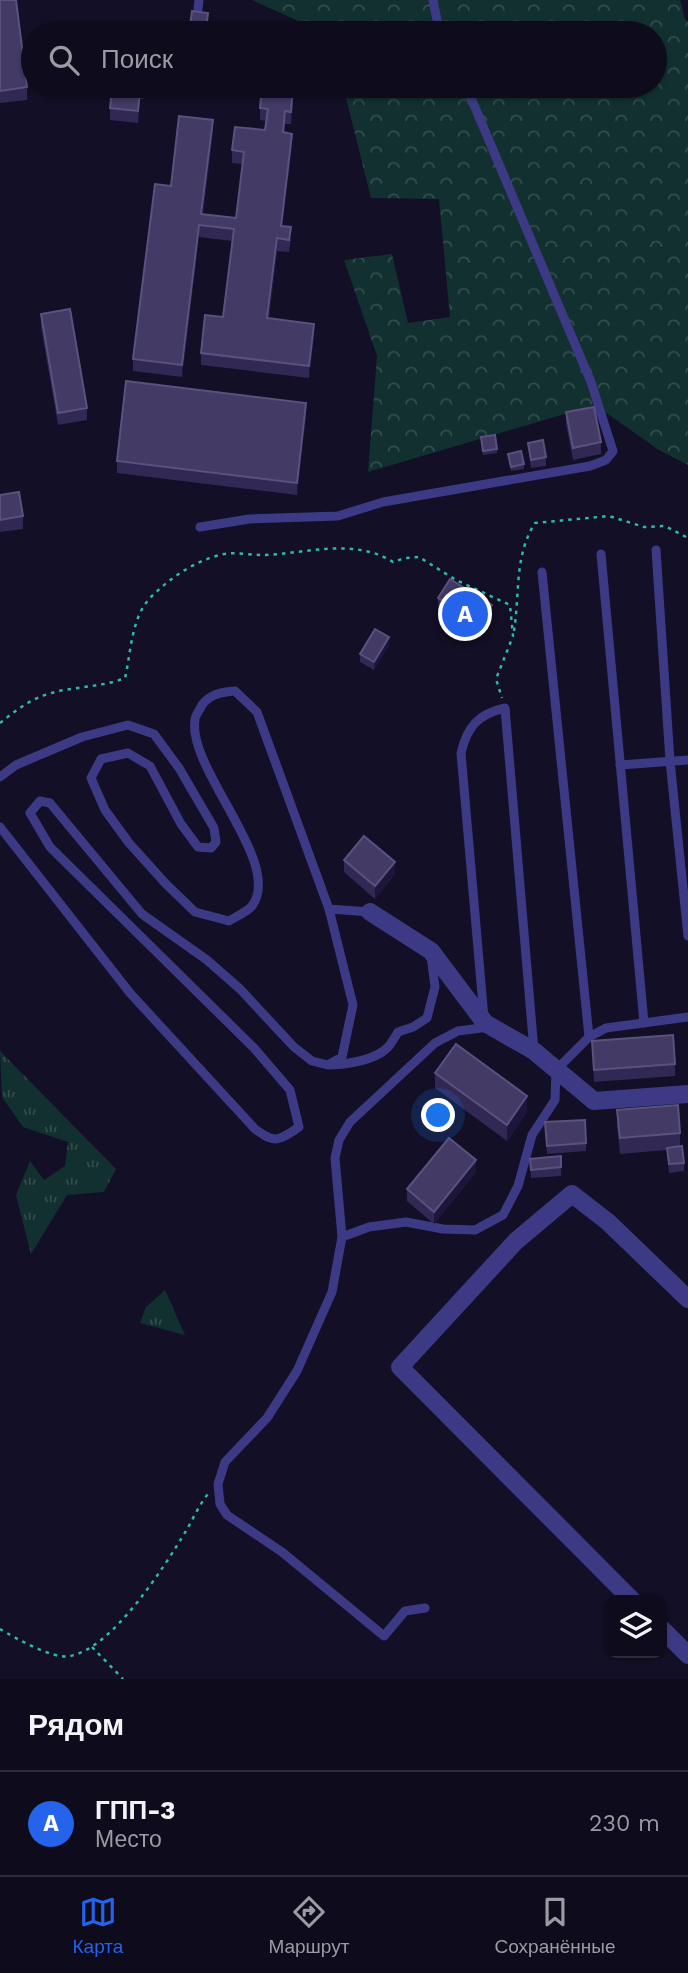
<!DOCTYPE html>
<html lang="ru">
<meta charset="utf-8">
<style>
:root{--surface:#0e0b1c;--page:#1c1929;--text:#f1f3f6;--muted:#9b9ba3;--line:#2e2b3b;--accent:#2563eb}
body{margin:0;font-family:"Work Sans",sans-serif;background:var(--page);color:var(--text)}
.controls{position:absolute;right:21px;bottom:21px;display:grid;overflow:hidden;border-radius:14px;box-shadow:0 2px 5px #0004}
.controls button{width:63px;height:63px;display:grid;place-items:center;padding:0;border:0;border-bottom:2px solid var(--line);background:var(--surface);color:var(--text);font:35px sans-serif}
.you{position:absolute;left:439px;top:1116px;width:24px;height:24px;margin:-18px;border:5px solid #fff;border-radius:50%;background:#1a73e8;box-shadow:0 0 0 10px #1a73e833}
.badge{display:grid;place-items:center;width:46px;height:46px;border-radius:50%;background:var(--accent);color:#fff;font-size:23px;font-weight:700}
.pin{position:absolute;translate:-50% -50%;border:4px solid #fff;box-shadow:0 2px 7px #0006}
.list{margin:0;padding:0;list-style:none}
h2{display:flex;justify-content:space-between;align-items:center;height:91px;margin:0;padding:0 28px;font-size:30px}
h2 small{font-size:23px;font-weight:400;color:var(--muted)}
.list li{display:grid;grid-template-columns:46px 1fr auto;gap:21px;align-items:center;box-sizing:border-box;height:105px;padding:0 28px;border-top:2px solid var(--line)}
.list b{display:block;font-size:26px;white-space:nowrap}
.list p{margin:0;font-size:23px;white-space:nowrap;color:var(--muted)}
.list em{font-size:23px;font-style:normal;color:var(--muted)}
.icon{flex:none;width:38px;height:38px;fill:none;stroke:currentColor;stroke-width:2;stroke-linecap:round;stroke-linejoin:round}
.map{position:relative;flex:none;width:688px;height:1679px;overflow:hidden}
.search{position:absolute;background:var(--surface);box-shadow:0 2px 5px #0004;left:21px;right:21px;top:21px;height:77px;display:flex;align-items:center;gap:18px;box-sizing:border-box;padding:0 24px;border-radius:38px;color:var(--muted);font-size:26px}
.sheet{height:196px;background:var(--surface)}
nav{display:flex;justify-content:space-around;align-items:center;box-sizing:border-box;height:98px;border-top:2px solid var(--line);background:var(--surface);font-size:19px;color:var(--muted)}
nav a{display:grid;justify-items:center;gap:4px}
nav .on{color:var(--accent)}
.map>svg:first-child{display:block}
</style>
<div class="map">
<svg width="688" height="1679" viewBox="0 0 688 1679">
<defs>
<pattern id="grass-tufts" width="24" height="20" patternUnits="userSpaceOnUse" patternTransform="scale(1.75)"><rect width="24" height="20" fill="#12302f"/><path d="M3 7l-1-3M5 7V3M7 7l1-3M15 17l-1-3M17 17v-4M19 17l1-3" fill="none" stroke="#344d4e"/></pattern>
<pattern id="forest-crowns" width="20" height="18" patternUnits="userSpaceOnUse" patternTransform="scale(1.75)"><rect width="20" height="18" fill="#12302f"/><path d="M2 6a3 3 0 1 1 6 0M12 15a3 3 0 1 1 6 0" fill="none" stroke="#344d4e"/></pattern>
</defs>
<rect width="100%" height="100%" fill="#130f26"/>
<g fill="url(#grass-tufts)">
<path d="M0,1051L116,1169L104,1192L67,1195L31,1254L16,1195L30,1161L44,1180L65,1166L68,1142L23,1127L2,1097Z"/>
<path d="M165,1290L185,1335L140,1323L146,1307Z"/>
</g>
<path fill="url(#forest-crowns)" d="M252,0H680L685,19L688,22V465L659,450L595,405L368,472L377,356L344,260L392,254L408,323L450,317L439,199L371,198L343,86H655V33H325Z"/>
<g fill="none" stroke-linecap="round" stroke-linejoin="round">
<g stroke="#2fb8b0" stroke-width="2.5" stroke-dasharray="3.5 5" stroke-linecap="butt">
<path d="M514,631C520,593 514,556 535,523L609,516L644,527L665,526L688,538"/>
<path d="M0,723C15,711 29,700 48,694C73,686 100,688 125,678C131,653 131,617 151,597C171,577 196,560 224,554C236,552 250,555 262,555C306,554 353,537 393,562L405,558L419,557L456,580L510,605L513,636L496,679L502,698"/>
<path d="M0,1629C15,1638 54,1660 70,1656C113,1648 164,1567 186,1531C193,1519 199,1505 208,1494"/>
<path d="M92,1647L123,1679"/>
</g>
<g stroke="#3d3a85" stroke-width="9">
<path d="M433,0L437,20L443,33"/>
<path d="M198,9L199,0"/>
<path d="M200,527L249,519L338,516L383,502L590,466L606,460L613,451L591,382L466,86"/>
<path d="M656,550L670,761L688,936"/>
<path d="M601,554L644,1023"/>
<path d="M542,572L589,1037"/>
<path d="M620,765L688,760"/>
<path d="M0,777L16,765L82,737L128,725L154,734L179,768L214,828L216,842L211,848L198,847L181,824L150,766L128,753L101,759L91,778L105,810L129,843L166,884L195,912L229,921C235,917 247,912 252,906C284,863 187,769 195,720C195,715 200,710 202,705C210,694 222,692 235,691L257,712L329,909L353,1005L342,1057L328,1065L312,1061L294,1047L240,989L207,960L142,914L50,803L40,801L30,813L50,847L254,1048L290,1090L299,1127C279,1141 275,1144 255,1129L130,993L0,827"/>
<path d="M329,909L370,912"/>
<path d="M484,1018L461,753C467,727 478,714 505,708L534,1051"/>
<path d="M331,1065C348,1064 377,1060 389,1046C392,1042 395,1037 398,1032L413,1027L427,1018L435,987L431,956"/>
<path d="M342,1237L369,1227L406,1222L443,1229L475,1230L503,1215L518,1186L532,1135L555,1100L556,1070L589,1037L606,1028L688,1017"/>
<path d="M425,1608L405,1611L384,1636L282,1552L227,1515L220,1504L218,1484L225,1462L267,1418L297,1371L332,1292L342,1237L335,1158L339,1140L350,1122L435,1043L458,1031L489,1027"/>
</g>
<g stroke="#3d3a85" stroke-width="18">
<path d="M370,912L431,951L485,1023L534,1051L594,1101L688,1094"/>
<path d="M632,1600L400,1367L516,1241L572,1194L608,1222L688,1299"/>
<path d="M662,1629L688,1655"/>
</g>
</g>
<g fill="#312854">
<path d="M0,0L27,87V100L0,103Z"/>
<path d="M145,86L144,99H140L138,123L110,120V108L122,89Z"/>
<path d="M294,86L291,124H285L284,133L292,146L282,226L291,239L289,252L277,251L269,319L314,336L309,378L201,365V353L223,317L232,241L199,237L182,377L133,371V359L171,186L213,132L203,214L236,218L242,164L232,163V150L265,130L266,121L260,120V108Z"/>
<path d="M41,314L87,408V420L58,425L41,327Z"/>
<path d="M566,412L601,442V454L573,460L566,424Z"/>
<path d="M306,415L297,495L117,473V461Z"/>
<path d="M481,437L497,449V453L483,455Z"/>
<path d="M528,443L546,457V466L531,468Z"/>
<path d="M508,454L524,464V469L511,471Z"/>
<path d="M0,495L23,516V529L0,532Z"/>
<path d="M438,598L492,617L480,637L438,610Z"/>
<path d="M389,645L374,670L360,662V654Z"/>
<path d="M344,860L395,874L375,899L344,872Z"/>
<path d="M592,1041L675,1064V1076L594,1082Z"/>
<path d="M435,1073L527,1112L507,1141L435,1088Z"/>
<path d="M617,1110L680,1133V1146L684,1163V1171L669,1173L667,1150L620,1154L617,1126Z"/>
<path d="M545,1122L586,1143V1151L547,1154Z"/>
<path d="M561,1156V1176L531,1178L530,1159Z"/>
<path d="M476,1172L434,1224L407,1201V1189Z"/>
</g>
<g fill="#1d163a">
<path d="M293,86L294,93L291,124V112Z"/>
<path d="M213,120V132L201,226V214Z"/>
<path d="M292,134V146L281,238V226Z"/>
<path d="M199,225V237L182,377V365Z"/>
<path d="M277,238V251L267,331V318Z"/>
<path d="M314,324V336L309,378V366Z"/>
<path d="M306,403V415L297,495V483Z"/>
<path d="M492,605V617L480,637V625Z"/>
<path d="M389,637V645L374,670V662Z"/>
<path d="M395,862V874L375,899V886Z"/>
<path d="M527,1096V1112L507,1141V1125Z"/>
<path d="M476,1160V1172L434,1224V1212Z"/>
</g>
<g fill="#433a66" stroke="#5a527e" stroke-width="2">
<path d="M0,0H16L27,87L0,91Z"/>
<path d="M192,11L208,13L206,29L246,33H189Z"/>
<path d="M122,86H144V91L122,88Z"/>
<path d="M262,86H293L291,112L285,111L283,132L292,134L281,226L291,227L289,240L277,238L267,318L314,324L309,366L201,353L205,315L223,317L234,229L199,225L182,365L133,359L155,184L171,186L179,116L213,120L201,214L236,218L244,152L232,150L235,127L265,130L268,109L260,108Z"/>
<path d="M112,88L140,90L138,111L110,108Z"/>
<path d="M70,309L87,408L58,413L41,314Z"/>
<path d="M126,381L306,403L297,483L117,461Z"/>
<path d="M594,407L601,442L573,448L566,412Z"/>
<path d="M495,435L497,449L483,451L481,437Z"/>
<path d="M543,440L546,457L531,460L528,443Z"/>
<path d="M521,451L524,464L511,467L508,454Z"/>
<path d="M19,492L23,516L0,520V495Z"/>
<path d="M450,579L492,605L480,625L438,598Z"/>
<path d="M375,629L389,637L374,662L360,654Z"/>
<path d="M364,836L395,862L375,886L344,860Z"/>
<path d="M673,1035L675,1064L594,1070L592,1041Z"/>
<path d="M456,1044L527,1096L507,1125L435,1073Z"/>
<path d="M678,1105L680,1133L620,1138L617,1110Z"/>
<path d="M585,1120L586,1143L547,1146L545,1122Z"/>
<path d="M449,1138L476,1160L434,1212L407,1189Z"/>
<path d="M682,1146L684,1163L669,1164L667,1148Z"/>
<path d="M561,1156V1167L531,1170L530,1159Z"/>
</g>
</svg>
<div class="controls">
<button><svg class="icon" aria-label="layers" viewBox="0 0 24 24"><path d="M12 4l9 5-9 5-9-5zM3 14l9 5 9-5"/></svg></button>
</div>
<div class="you"></div>
<div class="pin badge" style="left:465px;top:614px">A</div>
<div class="search"><svg class="icon" aria-label="search" viewBox="0 0 24 24"><circle cx="10" cy="10" r="6"/><path d="M15 15l6 6"/></svg>Поиск</div>
</div>
<section class="sheet">
<h2>Рядом<small></small></h2>
<ul class="list">
<li><span class="badge">A</span><div><b>ГПП-3</b><p>Место</p></div><em>230 m</em></li>
</ul>
</section>
<nav>
<a class="on"><svg class="icon" aria-label="map" viewBox="0 0 24 24"><path d="M3 6l6-2 6 2 6-2v14l-6 2-6-2-6 2zM9 4v14M15 6v14"/></svg>Карта</a>
<a><svg class="icon" aria-label="directions" viewBox="0 0 24 24"><path d="M12 3l9 9-9 9-9-9zM9 14v-3h6M13 9l2 2-2 2"/></svg>Маршрут</a>
<a><svg class="icon" aria-label="saved" viewBox="0 0 24 24"><path d="M7 4h10v16l-5-4-5 4z"/></svg>Сохранённые</a>
</nav>
